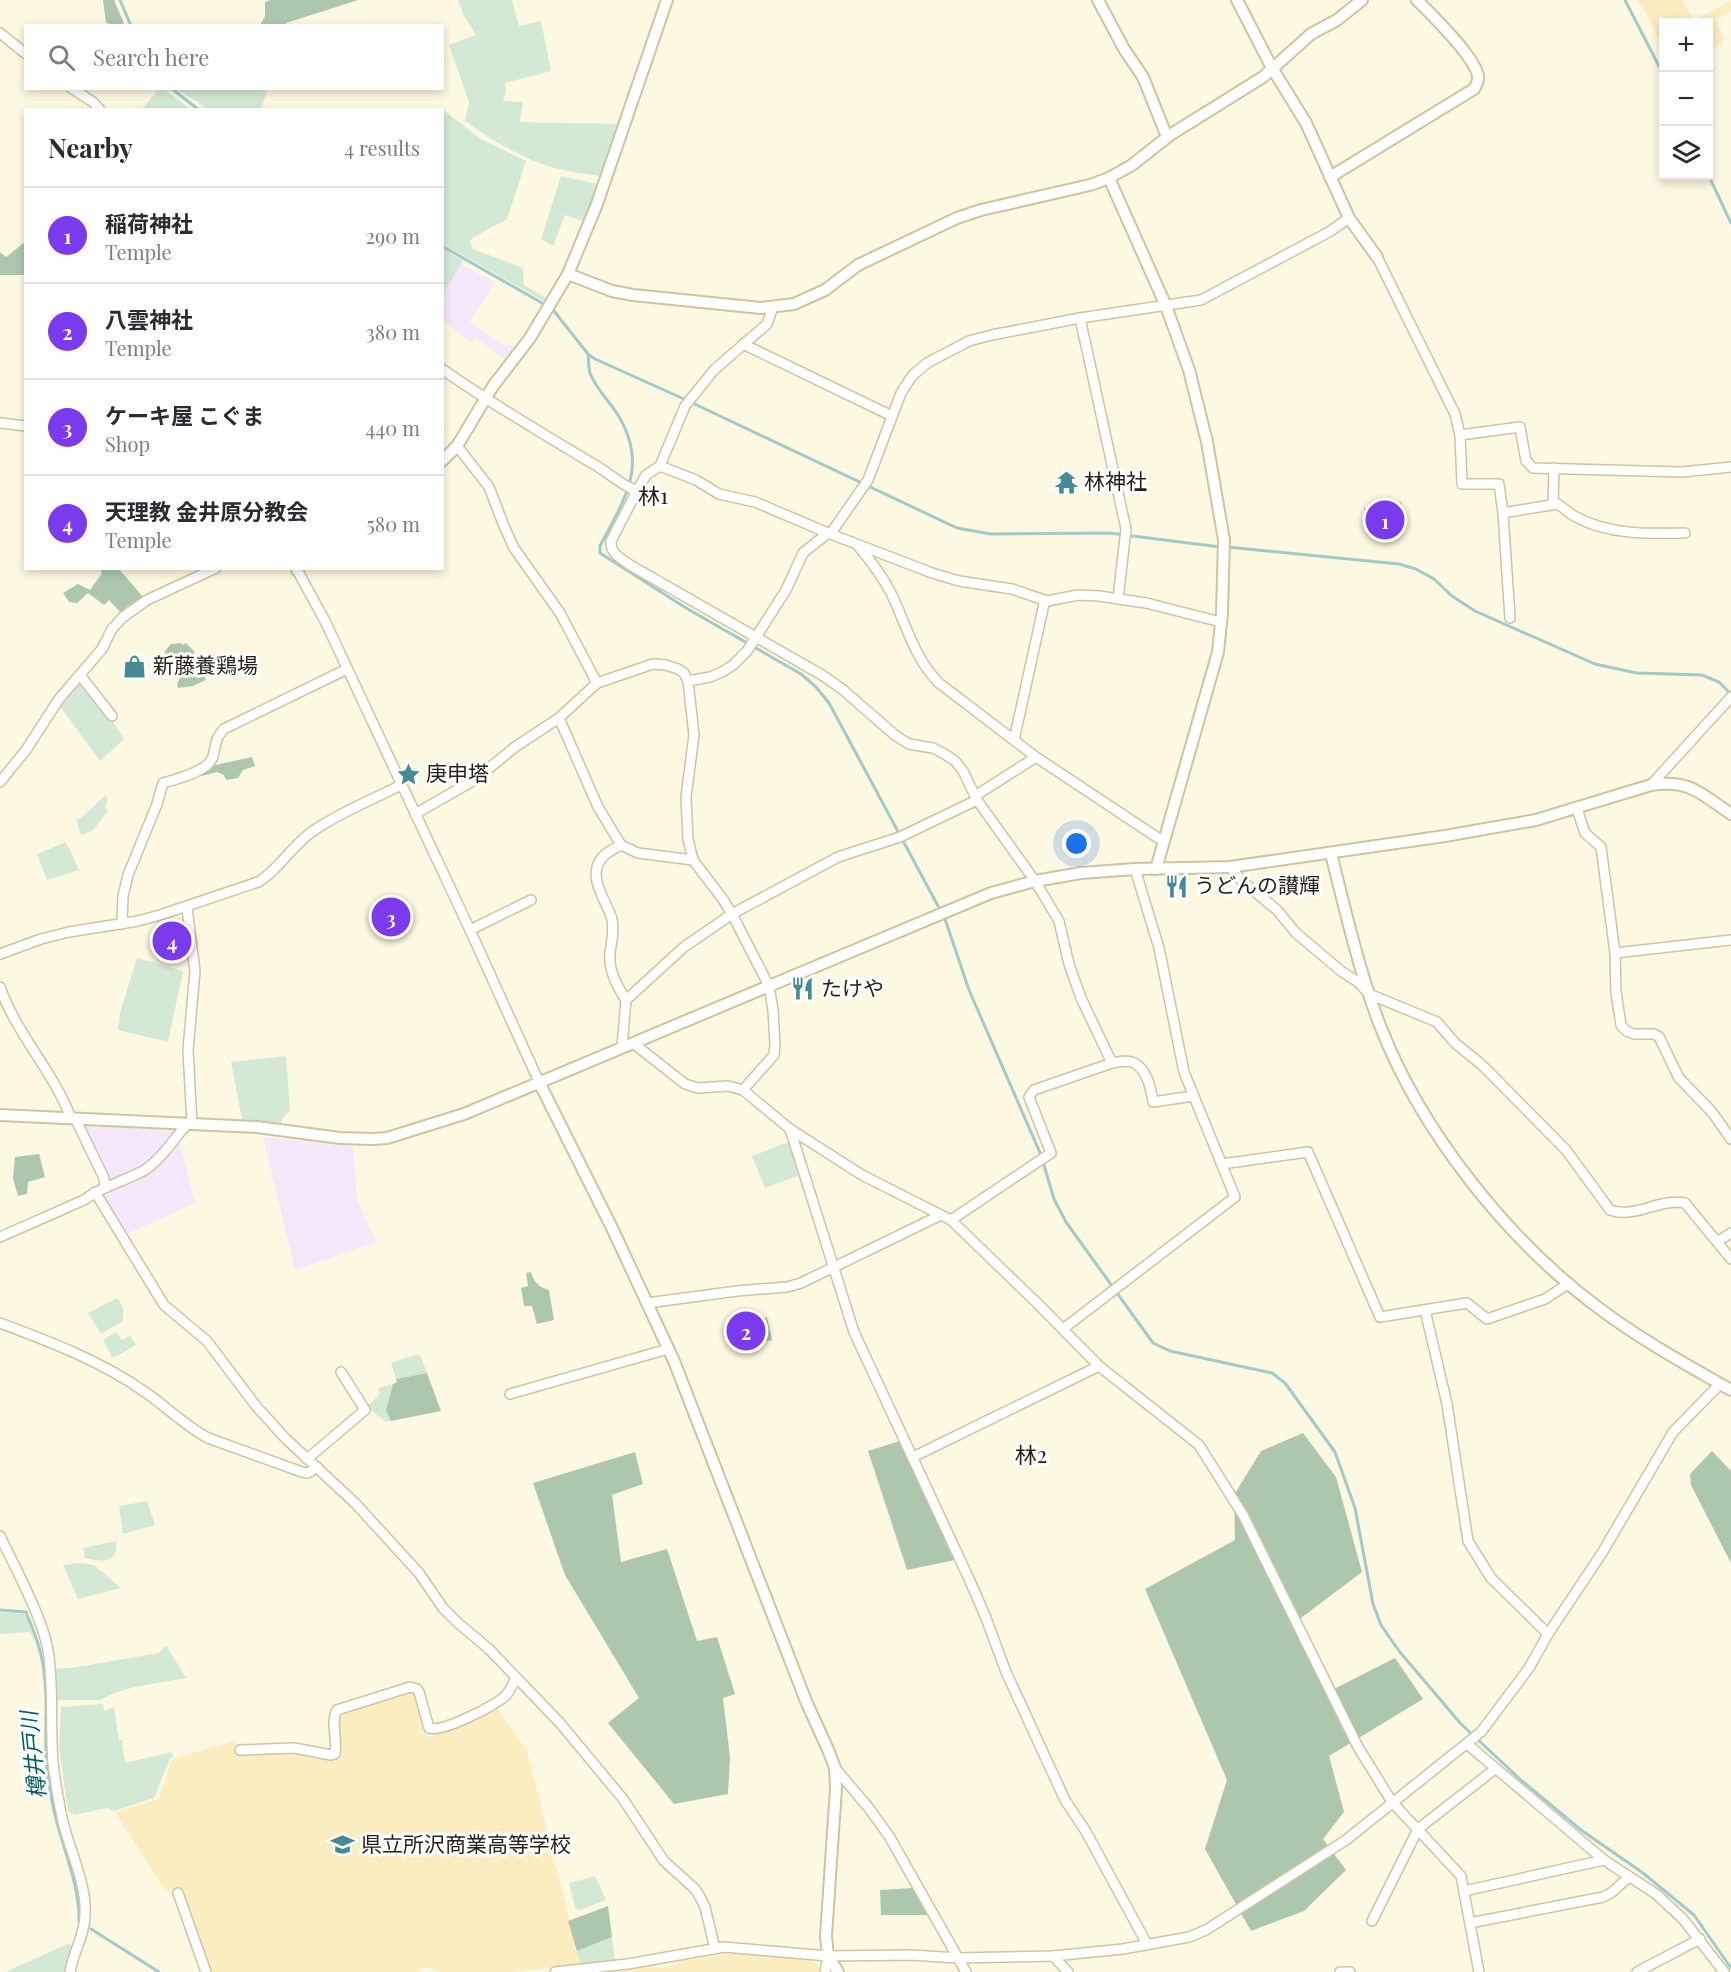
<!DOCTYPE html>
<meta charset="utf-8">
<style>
:root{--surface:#fff;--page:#f7f7f7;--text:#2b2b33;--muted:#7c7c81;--line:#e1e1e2;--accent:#7c3aed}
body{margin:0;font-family:"Playfair Display","Noto Sans JP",serif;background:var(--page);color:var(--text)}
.controls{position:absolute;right:18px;top:18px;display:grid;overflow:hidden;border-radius:0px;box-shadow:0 3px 9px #0003}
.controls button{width:54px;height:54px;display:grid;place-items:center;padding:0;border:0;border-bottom:2px solid var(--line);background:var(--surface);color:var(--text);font:30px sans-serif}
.you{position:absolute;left:1077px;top:844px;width:21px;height:21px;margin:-15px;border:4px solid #fff;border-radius:50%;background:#1a73e8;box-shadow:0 0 0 9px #1a73e833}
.badge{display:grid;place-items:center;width:39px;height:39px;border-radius:50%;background:var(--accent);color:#fff;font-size:20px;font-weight:700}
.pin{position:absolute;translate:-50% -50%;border:3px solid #fff;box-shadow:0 2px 6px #0006}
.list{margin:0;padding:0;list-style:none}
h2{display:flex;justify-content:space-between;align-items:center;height:78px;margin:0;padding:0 24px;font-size:26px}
h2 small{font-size:20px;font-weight:400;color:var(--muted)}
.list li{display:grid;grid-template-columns:39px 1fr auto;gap:18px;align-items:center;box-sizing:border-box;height:96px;padding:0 24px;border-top:2px solid var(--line)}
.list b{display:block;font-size:22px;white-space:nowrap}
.list p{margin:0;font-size:20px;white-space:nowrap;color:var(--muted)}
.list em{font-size:20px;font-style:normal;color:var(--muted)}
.icon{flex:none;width:33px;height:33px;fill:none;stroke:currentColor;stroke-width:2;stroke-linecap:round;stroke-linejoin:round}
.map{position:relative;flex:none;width:1731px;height:1972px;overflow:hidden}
.search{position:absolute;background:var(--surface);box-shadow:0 3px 9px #0003;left:24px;top:24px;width:420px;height:66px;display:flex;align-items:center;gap:15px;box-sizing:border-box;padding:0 21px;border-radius:0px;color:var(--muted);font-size:22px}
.panel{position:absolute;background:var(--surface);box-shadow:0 3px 9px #0003;left:24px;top:108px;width:420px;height:462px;border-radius:0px}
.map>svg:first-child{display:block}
</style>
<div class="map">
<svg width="1731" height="1972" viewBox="0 0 1731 1972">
<rect width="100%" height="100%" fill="#fdf8e1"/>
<g fill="#faeec1">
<path d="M1637,0H1682L1694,20L1731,1V11L1716,19L1724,41L1716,47L1709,45L1708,22H1664L1663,40H1659L1644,10Z"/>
<path d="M410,1692L414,1694L427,1738L497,1708L527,1751L581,1965L508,1972H442L423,1967L419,1972H210L180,1887L169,1891L163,1887L115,1812L159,1799L172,1759L234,1741L239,1754L292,1752L342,1760L338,1718L340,1714Z"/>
<path d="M726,1954L811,1958L819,1967V1972H621L651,1967L660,1968L675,1965L678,1962Z"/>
</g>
<g fill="#f5e8fb">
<path d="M461,264L495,282L470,322L501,344L515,346L504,359L476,338L472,343L443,320L442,294Z"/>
<path d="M87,1126L173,1130L174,1134L143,1167L115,1182L110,1180L84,1131Z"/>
<path d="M263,1137L353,1147L357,1199L376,1242L295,1270Z"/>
<path d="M179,1138L195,1203L123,1236L103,1198L105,1192L144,1175Z"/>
</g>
<g fill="#d4e9d5">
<path d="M458,0H512L519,26L541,21L551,71L505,83L506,92L503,101L523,102L520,122L619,124L601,176C586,174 570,172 555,168C525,160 489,139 465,121L469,102L449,45L476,35L464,16Z"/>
<path d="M258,88L267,91L261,109H208L176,89Z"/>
<path d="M159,89H164L190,109H142Z"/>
<path d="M443,110L481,139L526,161L507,219L472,238L470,242L473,249L523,268L524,285L546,298L544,301L443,244Z"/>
<path d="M561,176L598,184L585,222L565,215L553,246L541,239Z"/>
<path d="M443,248L463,261L443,294Z"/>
<path d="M76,685H81C98,702 112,719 124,739L100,761L59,705Z"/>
<path d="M106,795L108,799L105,806L108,811L92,831L81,835L76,820L81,818Z"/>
<path d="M66,842L79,870L47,880L37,854Z"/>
<path d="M137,958L183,971L168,1042L118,1030L120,1013Z"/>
<path d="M286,1056L290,1110L282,1119L281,1123L242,1119L231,1062Z"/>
<path d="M791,1141L803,1174L765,1188L752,1156Z"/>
<path d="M117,1298L123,1307V1321L101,1334L88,1313Z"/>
<path d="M116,1332L122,1340L130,1336L136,1345L113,1358L103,1340Z"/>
<path d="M417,1354L421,1357L427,1373L396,1379L391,1363Z"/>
<path d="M393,1384L386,1410L391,1421L386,1422L367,1407L380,1394L378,1388Z"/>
<path d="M147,1501L155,1525L123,1534L119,1506Z"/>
<path d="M116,1541C120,1564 100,1562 85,1558L83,1548Z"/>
<path d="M80,1563L94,1565L121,1588L78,1599L63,1565Z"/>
<path d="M0,1612L25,1614C38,1648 43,1668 45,1705L41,1668L37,1648L30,1632L0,1634Z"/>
<path d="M166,1645L186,1678C162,1683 121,1686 101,1700H57L53,1669L71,1668L159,1653Z"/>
<path d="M103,1704L104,1711L114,1707L119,1740H122L125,1763L172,1752L173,1757L170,1759L154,1798L114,1811L107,1808L74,1815L68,1811L59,1748L61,1707Z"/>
<path d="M595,1876L606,1900L580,1910L575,1908L569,1883Z"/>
<path d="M612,1937L615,1960L581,1965L577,1951Z"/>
<path d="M70,1943L72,1948L66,1972H5Z"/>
</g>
<g fill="#adc7af">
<path d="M103,0H114L124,23L118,26L106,23Z"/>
<path d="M270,0H358L286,23V25H260L265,16V2Z"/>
<path d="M25,242V275H0V252L6,257Z"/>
<path d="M1401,502L1405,529L1381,535L1368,525L1364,508L1379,509Z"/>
<path d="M100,569H119L144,598L127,606L121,613L109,600L104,605L88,593L77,603L69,602L63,593L78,584L90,590L102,573Z"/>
<path d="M181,643L182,645L186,643L193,650L206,680L193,686L178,688L177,684L183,672L181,666L172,665L164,658L165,651L171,644Z"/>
<path d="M252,757L255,766L243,770L238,778L226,780L224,775L217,772L202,776L201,773L215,765Z"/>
<path d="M39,1154L45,1177L28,1182L27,1194L18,1196L13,1178L15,1157Z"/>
<path d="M531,1272C534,1283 539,1287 549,1290L554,1320L537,1324L532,1306H524L521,1288L528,1286L526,1273Z"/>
<path d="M767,1317L772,1340L753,1345L748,1323Z"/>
<path d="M427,1373L441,1411L391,1421L386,1410L393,1384L397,1382L396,1379Z"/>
<path d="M1303,1433L1336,1477L1362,1572L1297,1621L1328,1692L1395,1658L1423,1699L1329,1756L1344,1812L1323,1839L1346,1870L1304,1911L1251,1931L1205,1849L1227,1780L1145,1589L1235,1540L1234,1495L1261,1451Z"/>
<path d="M900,1441L955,1560L907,1570L868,1451Z"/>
<path d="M1712,1451L1731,1471V1563L1691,1485L1690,1474Z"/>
<path d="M635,1452L643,1484L612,1495L621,1562L667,1549L697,1641L717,1637L735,1694L723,1698L730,1757L728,1794L674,1804L608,1723L639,1698L565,1575L533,1483Z"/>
<path d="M913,1888L928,1915H881L880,1890Z"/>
<path d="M608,1906L612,1937L577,1951L568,1921Z"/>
</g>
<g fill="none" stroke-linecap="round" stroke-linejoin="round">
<g stroke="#a0cbca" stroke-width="3">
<path d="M120,0L131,26"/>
<path d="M1625,0L1664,76"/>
<path d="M171,88L199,110"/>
<path d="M1708,174L1731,223"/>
<path d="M442,246L542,303"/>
<path d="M554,311L588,354L595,359L684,399L957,528L991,534L1109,533L1220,547"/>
<path d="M588,354C589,360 588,367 590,373C595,387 608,400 616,412C650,464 625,498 600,546V553L686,608L801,674L816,687L829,703L945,919L969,990L1041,1155L1054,1199L1066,1222L1153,1343L1170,1351L1272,1373L1285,1383L1335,1452L1355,1508L1373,1604L1381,1625L1399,1651L1461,1724L1521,1780L1581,1830L1643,1873L1694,1915L1731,1968"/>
<path d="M1227,547L1399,564L1416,569L1434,579L1452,596L1475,611L1595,664L1637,673L1702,675L1719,682L1731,694"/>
<path d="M0,1610L26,1612C31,1626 38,1640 41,1655C49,1688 45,1722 46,1756C46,1771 49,1786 52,1801C59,1841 80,1881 79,1922"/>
<path d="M91,1929L159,1972"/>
</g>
<defs>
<g id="minor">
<path d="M0,33L26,54"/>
<path d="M71,88L93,102L100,110"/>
<path d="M1377,257L1455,414L1460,435L1462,484H1499L1503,513"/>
<path d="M1080,318L1126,529L1118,599"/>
<path d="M743,344L892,416"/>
<path d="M442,369C490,403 540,432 590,462C607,471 619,484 637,491L646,475L660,466L685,406L714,370L767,324L773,307"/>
<path d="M0,423L26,426"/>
<path d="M1460,435L1520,427L1526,461L1533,468L1682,472L1731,467"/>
<path d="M457,446L489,487L504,526L514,548L560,613L597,683"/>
<path d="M660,466L696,480L719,494L755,502L828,533L932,573L959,581L1012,589L1047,601L1044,604L1014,740"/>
<path d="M637,491L611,541C610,554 621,558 630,565L822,675L842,689L896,736L909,744L933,748L943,753L955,761L963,771L977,800L1035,881L1059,921L1069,964L1081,998L1112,1063C1118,1062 1126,1060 1132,1062C1147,1068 1151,1088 1153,1102L1193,1096"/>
<path d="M1553,504L1554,468"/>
<path d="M831,533L868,480L901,393L912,376L927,363L969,341L992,335L1080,318L1201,300L1329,232L1349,218"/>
<path d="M859,547C871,561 882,576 891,593C906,624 914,658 939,683L1036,757L1164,842"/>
<path d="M296,568L325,621L470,930L539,1082"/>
<path d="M1047,601L1078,595L1099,596L1146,603L1221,622"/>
<path d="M1510,618L1503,513L1557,504C1564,507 1569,514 1576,517C1609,535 1649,534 1685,533"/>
<path d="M80,675L112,716"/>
<path d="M688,681L710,677L722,672L733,665L747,651L786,590L803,553L828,533"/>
<path d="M559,718L598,807L621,845L638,853L693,860"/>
<path d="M0,782L26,750L59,699L102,649L112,629L123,617L147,600L216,568"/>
<path d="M1651,785L1731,697"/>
<path d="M975,796L1036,757"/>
<path d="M1577,809L1585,833L1601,847L1615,953L1616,992L1621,1025L1626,1031L1634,1034H1654L1659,1037L1679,1078L1712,1112L1731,1139"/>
<path d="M415,814L476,779L515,747L559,718L597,683L653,664L666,665L678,669L684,673L688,681L694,735L686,797L688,839L693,860L722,898L732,914L769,986L773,1010L775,1045L774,1055L743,1090"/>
<path d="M621,845C613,849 603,854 599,862C589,880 607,902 612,919C614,930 612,941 610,952C608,970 617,986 626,1000"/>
<path d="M1230,867L1242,881L1277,910L1296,933L1341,971L1358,982L1369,994L1437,1022L1455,1043L1482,1065L1566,1150L1610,1210C1636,1219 1659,1198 1685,1203L1731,1259"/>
<path d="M187,908L195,971L188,1050L192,1124"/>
<path d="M122,924L123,896L128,875L157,804L163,783C177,779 210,771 213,756C216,745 215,738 224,729L347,669"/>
<path d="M470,930L531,900"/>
<path d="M1615,953L1731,940"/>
<path d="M0,954L41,939L69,932L138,921L160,915L258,882C278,871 292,845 313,831C340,812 372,800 401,785"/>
<path d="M0,987C17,1035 53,1071 71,1118"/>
<path d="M633,1043L685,1084L698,1088L728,1086L743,1090L790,1129L862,1175L951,1220L1037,1303L1099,1366L1199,1445L1243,1515L1358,1747L1392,1802L1461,1876L1479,1972"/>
<path d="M622,1047L626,1000L684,947L732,914L838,857L900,837L977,800"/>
<path d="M75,1118L104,1178L105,1188"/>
<path d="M790,1129L854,1332L970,1581L986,1618L1006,1672L1065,1800L1085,1830L1147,1944"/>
<path d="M1222,1164L1308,1152L1380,1317L1467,1303L1487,1319L1545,1299L1568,1284"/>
<path d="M95,1192L164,1305L207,1341L256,1406L286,1439L355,1503L419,1573L443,1608L458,1623L489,1649L560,1723L623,1799L664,1861L695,1889L700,1897L705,1907L715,1949"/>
<path d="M951,1220L1051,1153L1029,1097L1034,1090L1112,1063"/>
<path d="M0,1237L84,1200C102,1186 123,1182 143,1171C160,1161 174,1139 187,1124"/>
<path d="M1718,1241L1731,1233"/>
<path d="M647,1303L737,1291L787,1287L801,1283L941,1215"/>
<path d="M1425,1310L1447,1404L1468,1541L1491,1578L1548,1634"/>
<path d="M0,1323C51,1342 101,1361 145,1392C167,1407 185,1426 208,1438L302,1472L308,1473L317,1467"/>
<path d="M1063,1329L1235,1197L1184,1072L1159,948L1135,869"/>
<path d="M510,1394L668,1349"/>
<path d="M913,1457L1099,1366"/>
<path d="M307,1459L365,1410L341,1372"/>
<path d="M0,1536C15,1567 42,1617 48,1650C54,1688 50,1726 53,1763C55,1780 58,1797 61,1813C67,1846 87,1881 85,1915C85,1935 73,1952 70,1972"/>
<path d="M1467,1744L1604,1860L1656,1894L1683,1919L1724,1972"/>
<path d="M240,1750L294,1748L331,1755L335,1754C338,1740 330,1722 337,1710L410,1687L417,1689L419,1692L429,1728C442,1733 491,1707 503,1698C509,1694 512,1685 516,1678"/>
<path d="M835,1768L868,1807L889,1836L966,1972"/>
<path d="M1464,1891L1604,1860"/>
<path d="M178,1893L206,1972"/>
<path d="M1372,1921L1418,1829L1495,1769"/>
<path d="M1470,1923L1603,1897L1611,1893L1629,1877"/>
<path d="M1053,1956L1068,1972"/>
<path d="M555,1972L628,1964L724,1947L828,1956L912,1955L957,1958L1053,1956L1123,1949L1189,1937L1206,1930L1346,1840L1481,1732L1529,1668L1548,1634L1602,1553L1673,1432L1720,1384"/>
<path d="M825,1972L828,1956"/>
<path d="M1340,1972H1350"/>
<path d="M1637,1972L1700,1939"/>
</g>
<g id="tertiary">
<path d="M1098,0L1124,49L1143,77L1167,137"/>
<path d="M1237,0L1272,68L1306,123L1349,218L1377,257"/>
<path d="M1330,177L1474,89C1476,85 1479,82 1478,76C1475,57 1432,15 1417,0"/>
<path d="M1109,178L1166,306L1189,370L1207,442L1224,540L1222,613L1218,652L1156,869"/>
<path d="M568,274L612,291L633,295L761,308L794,304L825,290L858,265L957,218L981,210L1090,185L1109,178L1132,165L1170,135L1263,77L1311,34L1337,20L1362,0"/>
<path d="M442,461L457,446L493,386L530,338L568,274L597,204L667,0"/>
<path d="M297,570L299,568"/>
<path d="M1331,854C1346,912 1359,972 1381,1028C1422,1132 1507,1239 1596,1306C1638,1338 1685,1364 1731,1390"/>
<path d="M539,1082L613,1230L674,1361L806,1701L829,1752L835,1768L836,1788L826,1936L828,1956L838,1972"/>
<path d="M0,1115L257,1127L340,1138L373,1139L387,1138L464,1114L991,893L1035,881L1081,873L1135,869L1230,867L1445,836L1536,820L1651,785C1690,779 1701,794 1731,814"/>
</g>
</defs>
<use href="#minor" stroke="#cec4a0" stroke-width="12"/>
<use href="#tertiary" stroke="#cec4a0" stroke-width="14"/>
<use href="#minor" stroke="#fff" stroke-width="9"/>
<use href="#tertiary" stroke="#fff" stroke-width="10"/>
</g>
<defs>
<symbol id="temple-bare" viewBox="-9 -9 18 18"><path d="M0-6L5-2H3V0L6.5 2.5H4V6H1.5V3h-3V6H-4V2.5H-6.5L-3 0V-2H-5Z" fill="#458b96" stroke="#fff" stroke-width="2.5" paint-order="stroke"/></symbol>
<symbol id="shop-bare" viewBox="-9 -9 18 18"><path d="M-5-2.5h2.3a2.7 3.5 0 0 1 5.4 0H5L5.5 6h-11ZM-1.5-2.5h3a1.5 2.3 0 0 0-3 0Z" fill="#458b96" stroke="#fff" stroke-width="2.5" paint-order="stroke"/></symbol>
<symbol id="sight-bare" viewBox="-9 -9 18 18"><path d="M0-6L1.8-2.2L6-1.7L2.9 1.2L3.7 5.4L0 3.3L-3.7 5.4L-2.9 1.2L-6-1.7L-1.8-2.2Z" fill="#458b96" stroke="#fff" stroke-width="2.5" paint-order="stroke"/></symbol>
<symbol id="restaurant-bare" viewBox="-9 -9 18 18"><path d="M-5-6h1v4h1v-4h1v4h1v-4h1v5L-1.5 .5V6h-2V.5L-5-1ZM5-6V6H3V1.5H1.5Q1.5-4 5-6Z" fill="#458b96" stroke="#fff" stroke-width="2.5" paint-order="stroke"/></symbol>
<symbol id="school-bare" viewBox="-9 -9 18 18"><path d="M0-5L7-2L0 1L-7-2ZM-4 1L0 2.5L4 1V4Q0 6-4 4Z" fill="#458b96" stroke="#fff" stroke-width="2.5" paint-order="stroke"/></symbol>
</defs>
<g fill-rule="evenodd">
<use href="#temple-bare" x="1050" y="466" width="33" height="33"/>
<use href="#shop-bare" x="118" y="650" width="33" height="33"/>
<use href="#sight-bare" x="392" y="758" width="33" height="33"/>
<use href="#restaurant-bare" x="1160" y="870" width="33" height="33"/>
<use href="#restaurant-bare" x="786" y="972" width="33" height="33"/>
<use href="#school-bare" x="326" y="1828" width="33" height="33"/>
</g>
<g text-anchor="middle" stroke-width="6" stroke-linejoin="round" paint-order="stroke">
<g font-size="21" fill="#231f12" stroke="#fff" text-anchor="start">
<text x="1084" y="489">林神社</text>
<text x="153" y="673">新藤養鶏場</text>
<text x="426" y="781">庚申塔</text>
<text x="1194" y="893">うどんの讃輝</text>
<text x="821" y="996">たけや</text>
<text x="361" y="1852">県立所沢商業高等学校</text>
</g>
<g font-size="22" fill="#231f12" stroke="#fff">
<text x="653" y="504">林1</text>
<text x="1031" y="1463">林2</text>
</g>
<g font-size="22" font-style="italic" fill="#005e5f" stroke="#fff">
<text transform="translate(33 1755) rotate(-96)" y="8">樽井戸川</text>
</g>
</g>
</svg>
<div class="controls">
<button>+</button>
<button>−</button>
<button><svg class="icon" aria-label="layers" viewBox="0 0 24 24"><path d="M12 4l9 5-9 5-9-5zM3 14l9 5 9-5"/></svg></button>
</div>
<div class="you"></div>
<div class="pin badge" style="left:1385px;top:520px">1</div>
<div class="pin badge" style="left:746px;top:1331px">2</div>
<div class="pin badge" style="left:391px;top:917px">3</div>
<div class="pin badge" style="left:172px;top:941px">4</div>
<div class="search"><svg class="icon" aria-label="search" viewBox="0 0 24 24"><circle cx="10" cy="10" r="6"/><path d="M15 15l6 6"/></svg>Search here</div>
<section class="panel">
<h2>Nearby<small>4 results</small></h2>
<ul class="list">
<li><span class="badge">1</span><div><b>稲荷神社</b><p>Temple</p></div><em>290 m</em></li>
<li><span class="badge">2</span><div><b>八雲神社</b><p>Temple</p></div><em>380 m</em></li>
<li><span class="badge">3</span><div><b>ケーキ屋 こぐま</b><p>Shop</p></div><em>440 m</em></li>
<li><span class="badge">4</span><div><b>天理教 金井原分教会</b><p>Temple</p></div><em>580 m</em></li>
</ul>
</section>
</div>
